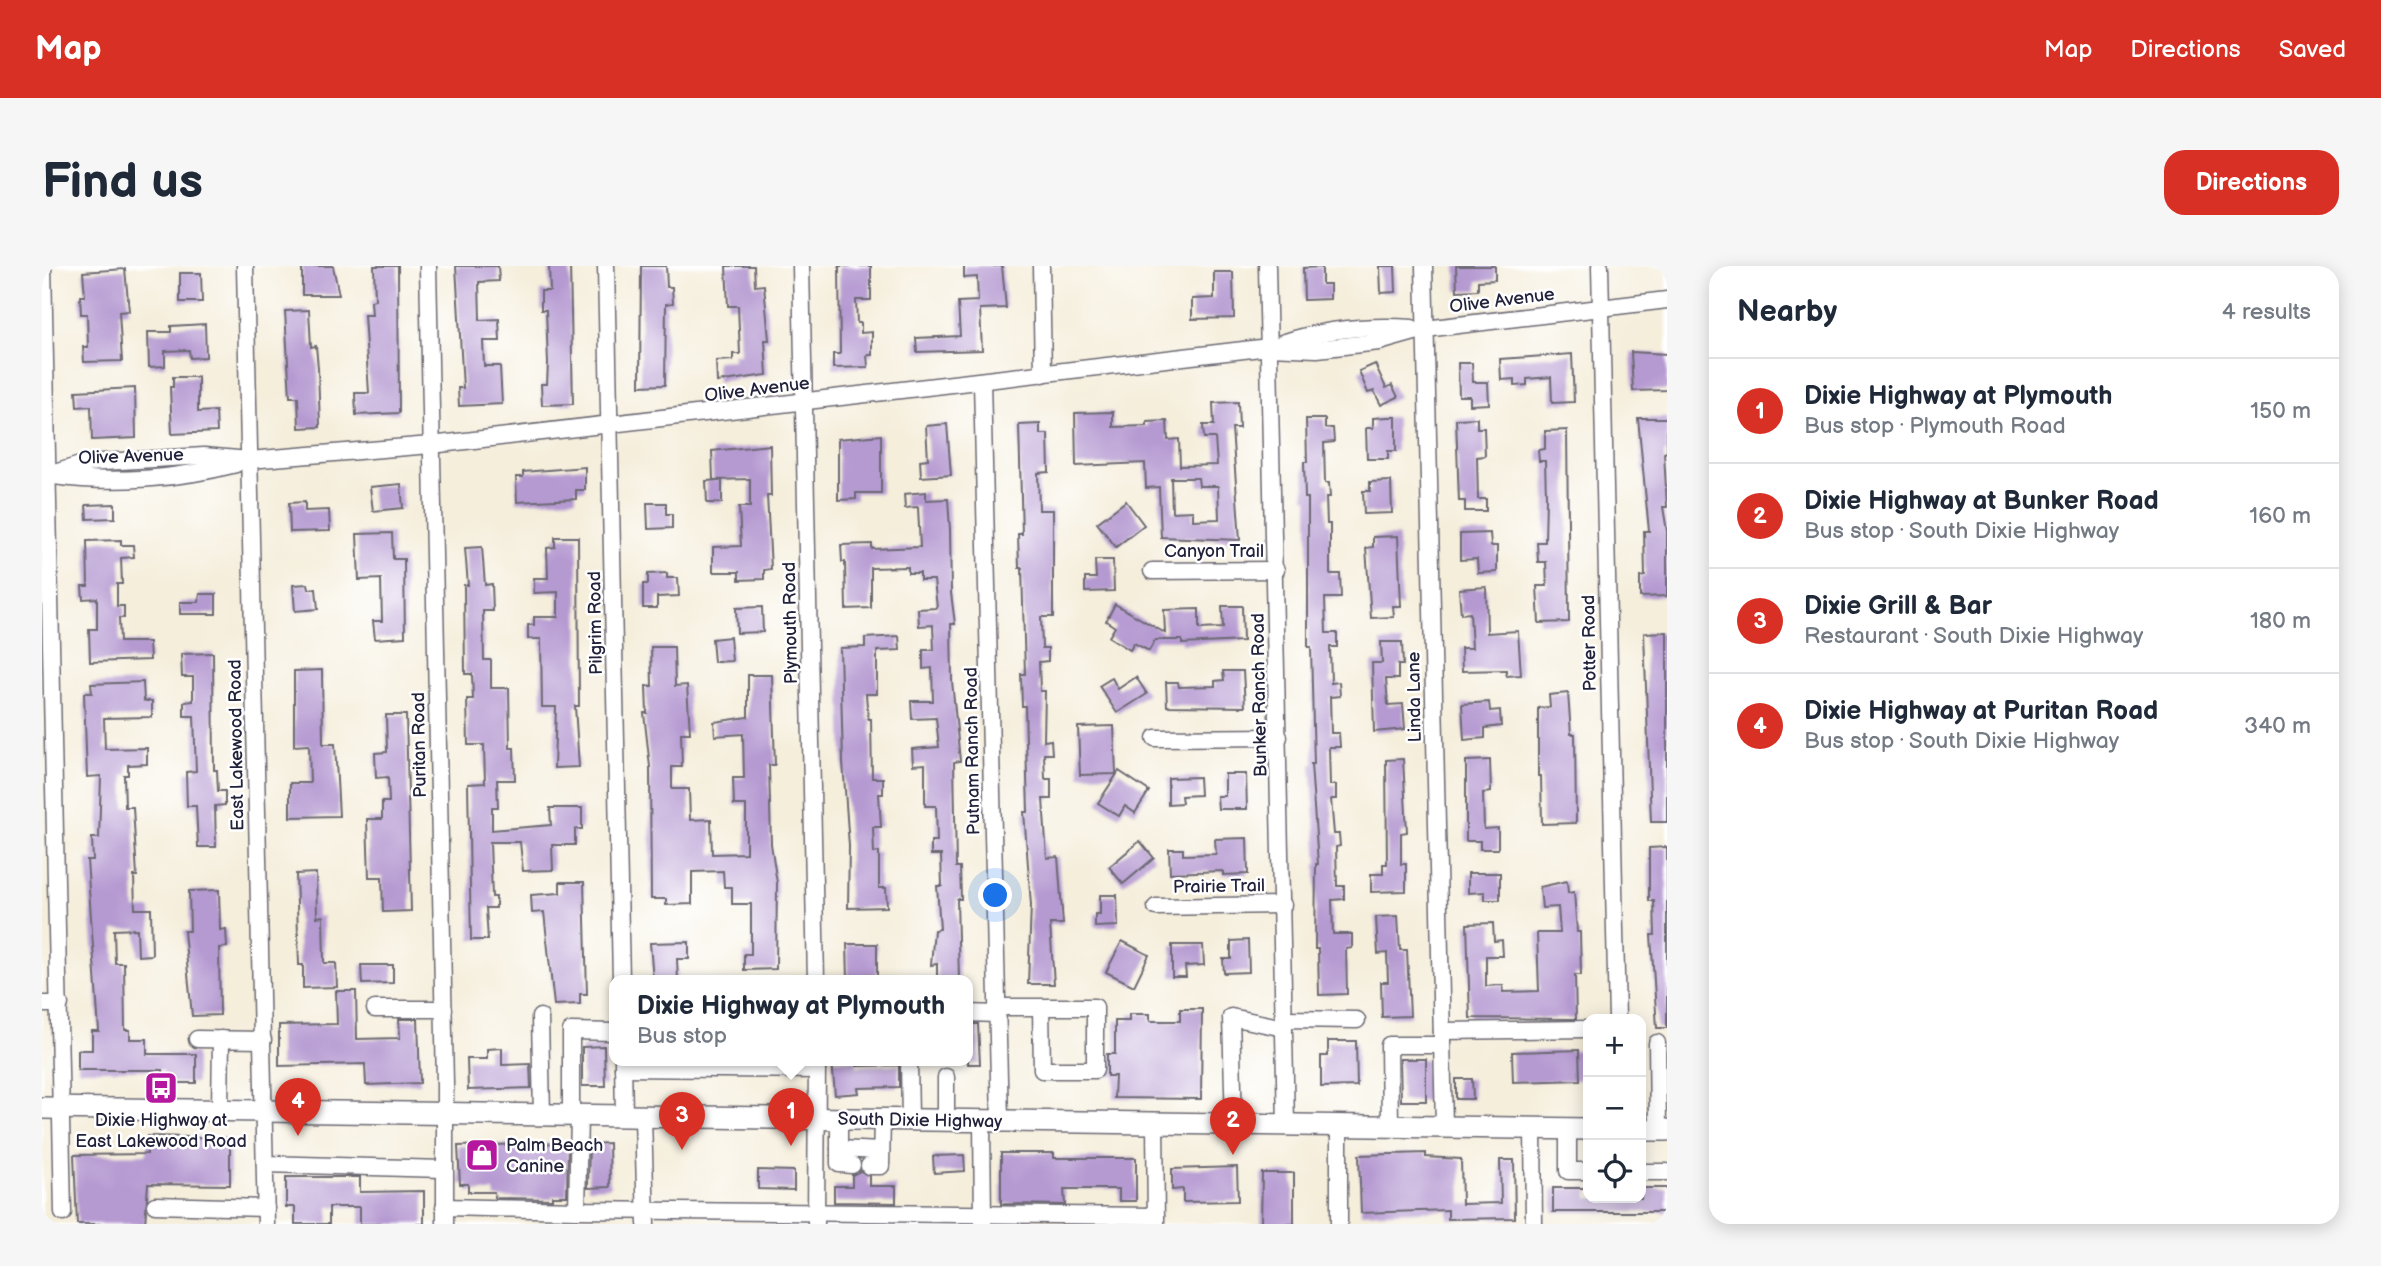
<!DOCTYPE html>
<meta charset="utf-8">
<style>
:root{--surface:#fff;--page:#f6f6f7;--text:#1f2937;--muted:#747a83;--line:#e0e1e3;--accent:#d93025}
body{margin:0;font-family:"Balsamiq Sans",sans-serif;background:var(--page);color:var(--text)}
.controls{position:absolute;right:21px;bottom:21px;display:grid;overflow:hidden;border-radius:14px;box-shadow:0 4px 18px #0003}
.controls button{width:63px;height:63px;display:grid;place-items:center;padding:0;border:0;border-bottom:2px solid var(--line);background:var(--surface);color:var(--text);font:35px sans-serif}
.you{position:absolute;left:954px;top:630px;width:24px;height:24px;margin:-18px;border:5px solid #fff;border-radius:50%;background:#1a73e8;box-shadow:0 0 0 10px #1a73e833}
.badge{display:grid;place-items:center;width:46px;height:46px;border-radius:50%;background:var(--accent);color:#fff;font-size:23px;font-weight:700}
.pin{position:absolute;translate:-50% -58px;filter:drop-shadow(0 2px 4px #0008)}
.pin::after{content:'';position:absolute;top:37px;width:24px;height:21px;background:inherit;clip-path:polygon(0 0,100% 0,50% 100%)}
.popup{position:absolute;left:567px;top:709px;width:364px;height:91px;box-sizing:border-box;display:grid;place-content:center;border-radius:14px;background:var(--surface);filter:drop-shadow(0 2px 5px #0005);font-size:23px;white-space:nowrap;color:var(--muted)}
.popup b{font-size:26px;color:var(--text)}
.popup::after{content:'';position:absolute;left:50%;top:100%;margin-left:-14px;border:14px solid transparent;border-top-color:var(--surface)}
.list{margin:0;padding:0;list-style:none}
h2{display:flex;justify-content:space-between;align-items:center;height:91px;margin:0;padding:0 28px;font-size:30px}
h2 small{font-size:23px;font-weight:400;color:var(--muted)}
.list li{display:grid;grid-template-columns:46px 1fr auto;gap:21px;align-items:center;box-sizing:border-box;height:105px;padding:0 28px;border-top:2px solid var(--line)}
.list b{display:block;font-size:26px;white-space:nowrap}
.list p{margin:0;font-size:23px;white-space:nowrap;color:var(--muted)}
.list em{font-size:23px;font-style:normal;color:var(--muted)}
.icon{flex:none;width:38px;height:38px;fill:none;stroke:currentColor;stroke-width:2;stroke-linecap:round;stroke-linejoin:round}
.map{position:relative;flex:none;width:1625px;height:958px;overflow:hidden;border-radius:21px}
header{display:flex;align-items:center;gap:42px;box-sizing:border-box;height:98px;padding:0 35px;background:var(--accent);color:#fff}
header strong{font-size:33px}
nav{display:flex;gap:38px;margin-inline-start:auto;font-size:24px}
.intro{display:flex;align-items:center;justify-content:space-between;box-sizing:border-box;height:168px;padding:0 42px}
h1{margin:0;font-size:49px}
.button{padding:18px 32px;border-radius:21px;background:var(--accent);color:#fff;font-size:24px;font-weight:700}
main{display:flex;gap:42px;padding:0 42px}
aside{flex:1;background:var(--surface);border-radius:21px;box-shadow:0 4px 18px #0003}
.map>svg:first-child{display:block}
</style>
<header>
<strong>Map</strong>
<nav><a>Map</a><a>Directions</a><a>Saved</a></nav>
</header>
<div class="intro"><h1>Find us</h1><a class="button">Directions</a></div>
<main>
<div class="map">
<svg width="1625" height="958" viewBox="0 0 1625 958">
<rect width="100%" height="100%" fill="#fff"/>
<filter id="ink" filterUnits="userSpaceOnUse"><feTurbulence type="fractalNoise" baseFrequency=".0143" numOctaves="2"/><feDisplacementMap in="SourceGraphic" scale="14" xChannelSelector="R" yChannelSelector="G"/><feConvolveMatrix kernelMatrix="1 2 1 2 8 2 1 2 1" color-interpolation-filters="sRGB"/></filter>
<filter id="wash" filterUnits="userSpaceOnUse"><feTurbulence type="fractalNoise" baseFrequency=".00686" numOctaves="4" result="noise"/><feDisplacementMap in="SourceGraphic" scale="28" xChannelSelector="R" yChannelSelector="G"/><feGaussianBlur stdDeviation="1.57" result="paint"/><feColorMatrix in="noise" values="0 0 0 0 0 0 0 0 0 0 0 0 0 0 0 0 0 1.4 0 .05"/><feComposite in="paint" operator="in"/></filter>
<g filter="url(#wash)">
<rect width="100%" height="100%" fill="#f5eedb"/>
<g id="blocks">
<g fill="#b59ad1" fill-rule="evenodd">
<path d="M260,0H291L297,29H260Z"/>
<path d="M332,0H356L357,147L314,149L313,127H327L322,49H330L329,35L333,34Z"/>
<path d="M414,0H456L457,15L437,16L438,54L457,53L458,75H441L442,100H458L460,138L417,140L416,122H421Z"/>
<path d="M507,0H528L531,138L500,139L499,118H505L506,97L504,44H499V25H508Z"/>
<path d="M599,0H624L625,21H630L631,37L624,38L623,119L598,120Z"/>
<path d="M684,0H712L713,20L722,19L727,74H723L725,109L675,116L674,95L691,94V88H698L696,40H686Z"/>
<path d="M797,0H829V34H814L815,57H819V67L830,66V89H825L826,101L791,102V88H798Z"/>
<path d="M922,0H960L964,42L938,43L940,84L875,86L874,72L918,70L916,36L936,35L935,11L922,12Z"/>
<path d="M1338,0H1353L1354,26L1339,27Z"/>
<path d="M1414,0H1453V14L1436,15V24L1415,25Z"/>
<path d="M1280,1V18H1288V33L1262,34L1261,2Z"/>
<path d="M83,3L87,45L77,46L80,95L42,96L41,81H46L45,48H39L38,30H43L41,6Z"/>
<path d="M1172,6H1191L1192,52L1150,53V33L1172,32Z"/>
<path d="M138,7H159L160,36H138Z"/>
<path d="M267,44L269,81L274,80L276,102L278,161L257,162L256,131H248L243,45Z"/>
<path d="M163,58L164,91L148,92L147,84L123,85V100L107,101L106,66H129V60Z"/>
<path d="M1589,86L1625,88V124L1591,125Z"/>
<path d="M1530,88L1532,136L1510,137L1509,111L1485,113V119L1473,120V113L1459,114L1458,93Z"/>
<path d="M1416,97H1430L1431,116H1446L1447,138L1428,139V130H1417Z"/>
<path d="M1333,98L1344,122L1350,119L1356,131L1339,139L1332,125L1326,127L1317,105Z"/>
<path d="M131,111H156V146L174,145L175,166L130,168L128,121H131Z"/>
<path d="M93,122L94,172L50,174L49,140L35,141L34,125Z"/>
<path d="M1196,136L1197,162H1190L1198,274L1119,271L1117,221L1104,222L1103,197L1034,200L1033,147L1071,146V161L1105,160V156L1125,155L1126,174L1137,173L1138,200L1175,199L1173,172H1162L1161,159H1172L1171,137ZM1129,212H1156L1157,220H1176L1177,253L1151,254V245L1130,246Z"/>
<path d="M1346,151H1354V185H1346V193H1325L1324,162H1331V152Z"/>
<path d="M1435,152V162H1442L1443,190L1435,191L1436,233H1444V245H1423V235H1417L1414,153Z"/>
<path d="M1596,152H1625V186L1622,187L1625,241H1621L1625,265V330L1598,331V311L1603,310L1602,265H1607Z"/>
<path d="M1264,153H1283V162H1291L1292,176L1282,177L1283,217H1287L1288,231H1284L1285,258H1288V308H1298L1299,332H1283L1284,367H1295V381H1288L1289,417L1297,416L1298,430L1288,431L1289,467H1297L1298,481H1287L1288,519H1294V533H1289L1292,568H1297L1298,580L1294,581L1295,620H1302V633L1290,634L1291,668H1310V682L1304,683L1305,728L1277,729L1276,683H1273L1274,598H1276L1269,498H1272L1269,381H1266V232H1263L1262,196H1265Z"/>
<path d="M905,158L909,209L879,211L878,194L886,193L884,160Z"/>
<path d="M998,158V168H1006L1007,206L996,207L997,244H1011V351H999L1000,382H1006V395L997,396L998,425H1003L1002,475L1009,474L1010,488H1002L1003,513H1009V533H1001L1005,592L1016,591L1021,658H1008L1012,718H986L989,639L982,546H986L983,440H980L979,408H983L980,302H977L976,268H980L977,159Z"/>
<path d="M1525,164L1527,356L1497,357L1495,320H1505L1504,296H1496L1495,276H1503L1504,231L1503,195H1497L1496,184L1503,183V165Z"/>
<path d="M839,169V227H814V233L796,234V173Z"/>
<path d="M728,179L729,230H725L729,303L722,304V313L697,314V306H671V281L699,280L697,241H708V213L671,214L670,185Z"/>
<path d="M543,201V224H534V233L475,236L474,211H481V206Z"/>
<path d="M680,214V237H665L664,215Z"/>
<path d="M1349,215L1350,247L1322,248L1321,225H1328V216Z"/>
<path d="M359,218L361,242L331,245L328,221Z"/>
<path d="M884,226V234L906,233L908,264L909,327L913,358H909L910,415L918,495L912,496L914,601H918L919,633H915L917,714H895V698L889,699L892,664L898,663L895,620H900L899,589H889V575H895L894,540H883V498L871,499L870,483L897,481L894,452L870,453L869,435H891L890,402L881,403V384H892L891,359L877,360L876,343L895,342L892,314H878V307H866V301L829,302V342L804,343L803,296H800L799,279L830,278V283L878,281L876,241L863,242L862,228Z"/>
<path d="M1084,235L1102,259L1074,281L1055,257Z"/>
<path d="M263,236V245L287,244L288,265L248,266L247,237Z"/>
<path d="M605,237H624V248H630V262L606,263Z"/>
<path d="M73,238V252L45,253L44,239Z"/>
<path d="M350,267L351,293H362L363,371L333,373L331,355H340L339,313L317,314L315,268Z"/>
<path d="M1448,267L1449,280H1455V306L1436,307L1435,293L1418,294V268Z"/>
<path d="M1356,270L1359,340H1351L1352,351L1329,352L1324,282L1331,281V271Z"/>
<path d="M513,271H536L537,440H533L537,501L512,502L514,441H500L499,373H486V359H492V351H516V326L492,327V312H506L505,282L513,281Z"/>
<path d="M79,274V279H91L92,291L79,292L80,318H75V340H82V352H77L78,376H107L108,394L48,396L47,363H55V332L41,333L40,320H46L45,275Z"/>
<path d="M440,281L443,319L450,318L451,345H441L442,394H449V422H467L468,482H472L473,514H455L456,541H450V564L509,559L508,542H540V563H533V579H510L511,604L481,605L478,576H448L450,631H454V642H444L446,674H429L426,518L443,517L442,479H426L425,433H431L430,408H423L422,319H426L423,282Z"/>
<path d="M1053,294H1071L1072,325L1043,326V312H1054Z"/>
<path d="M625,307V312H636L637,330L615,331V342H601V318H606V308Z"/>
<path d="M266,318L267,323H274L276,343L253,345L251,319Z"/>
<path d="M1444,321L1445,367L1476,365L1479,409L1464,410V404L1420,405L1419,382H1430L1428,347L1419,348L1417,323Z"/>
<path d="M158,328H174V348H138V336H157Z"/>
<path d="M1073,338L1123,367L1122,344L1157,343V363L1181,362L1180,340H1200L1201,375L1140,378V374H1113L1107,385L1092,377L1088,384L1067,371L1073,361L1064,355Z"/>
<path d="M720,341L721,366L695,367L694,342Z"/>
<path d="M1625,366V556H1609L1602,367Z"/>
<path d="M857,370L858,384L835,385V428H824L826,453H829L830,512H841V528H837L839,561H831L832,587L837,586V622H844L845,641L806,642L807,580L801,496L798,382L823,381V372Z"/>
<path d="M688,371L690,395L672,396L670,373Z"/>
<path d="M1339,376H1360L1361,399H1356V413H1344L1346,439L1361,438L1363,463L1332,466L1330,397H1340Z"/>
<path d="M609,381H632L633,420L645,419L648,467H639L640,501H630V523H647L648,554L669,553L670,588L704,587V539H692L691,512H702L701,468L673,470L672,456L706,451V409H730L733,499H727L729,578L735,617L734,703L702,704V688H709V638H690V621H682L681,605L650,606V638L624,639V633H609L608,501L602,447H605L604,420H610Z"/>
<path d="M171,387L172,504H175L176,525H183V539L173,540L174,581H156L154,540H145L144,506L154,505L152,450H142V436L151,435V411H140L139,388Z"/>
<path d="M280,404L281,478H293L297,550L248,551V517H268L267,479L252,480V405Z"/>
<path d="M1181,405H1201L1203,441L1125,440L1124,416H1136L1137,421L1173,420V415L1182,414Z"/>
<path d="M1094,411L1105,428L1075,447L1057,420L1070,412L1076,423Z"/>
<path d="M101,416L102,435H110V451L62,452L63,483L105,482V498L86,499V509H82L83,541H91L95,610H92L93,643H109L110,689L96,690L95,663L72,664L73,697H82L83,764H88V773H105V788H154V817H122L121,804H36V784H50V765H57L45,594H51L50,572H57L59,510L45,511L42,427H50L49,418Z"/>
<path d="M1526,427L1529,468H1533L1534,557L1500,558L1499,510H1496V442L1508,441L1507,429Z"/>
<path d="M1447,436L1448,445L1458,444L1459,460L1443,462V472L1422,474L1420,438Z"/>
<path d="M344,449H364L369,645L341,646L340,611H327L325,553H340V536H347L346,511L334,512L333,487L345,486Z"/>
<path d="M1072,460L1074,508L1038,509L1036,461Z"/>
<path d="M1361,493L1365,566L1359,567V598H1364V625L1329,626V608H1341V598H1345L1344,494Z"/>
<path d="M1448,494L1449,526L1441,527L1442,563L1456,562V583H1438V575H1424V495Z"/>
<path d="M1077,505L1107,525L1093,547L1083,540L1077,550L1056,537Z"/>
<path d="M1183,508H1204L1205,543H1176L1175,530H1183Z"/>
<path d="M1157,511L1158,529L1139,530L1140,537L1126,538V512Z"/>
<path d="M1205,572L1206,608L1181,609V605L1128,607L1127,583H1141V589L1174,588L1173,573Z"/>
<path d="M1098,575L1112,592L1081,618L1067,601Z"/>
<path d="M1625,581V762H1615L1609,669H1613L1612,635H1607V582Z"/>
<path d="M274,607L275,651L281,650L282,697H294L295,721L261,722V699H257L254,608Z"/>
<path d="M1426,607H1458V634H1443V626L1426,627Z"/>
<path d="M1525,615L1526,627L1532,626L1535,666H1538L1539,709H1533L1534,753L1428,752L1425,658L1451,657L1452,675L1460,674L1461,690H1444V720L1461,719V726L1497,725L1495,667H1518L1516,641L1500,642L1498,621Z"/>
<path d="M518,616H542L545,728H538V738L512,739L502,646L490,647L489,629L518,627Z"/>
<path d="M177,624L178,664L184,663L185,681L177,682L178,749L150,750L142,665H148L147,625Z"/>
<path d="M1058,629H1075L1076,660L1053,661V648H1058Z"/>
<path d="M1356,650L1358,684H1365L1368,750L1340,751L1339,716H1346L1345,687L1336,688L1334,651Z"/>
<path d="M1206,674L1207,706L1182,707L1181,693H1189V675Z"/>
<path d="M1080,675L1107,689L1092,720L1064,706Z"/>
<path d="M647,676V693H635L636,714H611L608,677Z"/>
<path d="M805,678H835V714H806Z"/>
<path d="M1130,679H1161L1162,699L1143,700L1144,711H1130Z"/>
<path d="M319,699H351V717L320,718Z"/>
<path d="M294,725H314L315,773L358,772L357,753H376L378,817L324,819L323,798L237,800V759L295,758Z"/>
<path d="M1138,743H1160L1159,833L1072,832L1073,810H1065V788H1073V755H1087V748H1108V755H1138Z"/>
<path d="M926,758H936L938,798H926Z"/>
<path d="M1286,775H1314L1315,820L1279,821V790H1286Z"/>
<path d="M562,780L563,820H540V781Z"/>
<path d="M460,782V799L488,798L489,822L426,824L425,793H445V783Z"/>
<path d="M1537,784L1538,814L1471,816L1470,786Z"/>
<path d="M1358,793H1384V835H1359Z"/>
<path d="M790,794H814L815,800L857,799V821L816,822L817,827L793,829Z"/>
<path d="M1414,813H1430L1431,833H1414Z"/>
<path d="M105,870L188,872V919L106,918L103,958H35L32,889L105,888Z"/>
<path d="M526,877L525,930H510V933L453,932L452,926H426V918H418L416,880Z"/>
<path d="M567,877L568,921L546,922L547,878Z"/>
<path d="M959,887H1012V892H1094V935H1077V923H1022L1023,939L959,938Z"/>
<path d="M1384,887V891L1419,893L1420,938L1459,937L1458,894H1472L1473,952L1406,953V944L1319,947L1317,889Z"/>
<path d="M922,889L923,905L892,907L891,890Z"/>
<path d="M1195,901L1196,935L1141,936V923L1130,924V903Z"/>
<path d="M716,904L752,905V924L716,923Z"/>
<path d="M818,905L827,910V920H854V937L792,936V920H810V909Z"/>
<path d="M1220,907H1252V958H1219Z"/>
<path d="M244,911H318V926L382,925V958H318V941H287V958H253V941H244Z"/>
<path d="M1511,922H1546V932H1599V922H1625V946H1511Z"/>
</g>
</g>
</g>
<g filter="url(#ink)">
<use href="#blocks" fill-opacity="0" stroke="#6c6973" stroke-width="2"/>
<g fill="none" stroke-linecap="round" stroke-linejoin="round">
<defs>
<g id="minor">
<path d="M1,0L21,947"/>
<path d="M203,0L224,958"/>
<path d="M386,0L403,818V958"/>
<path d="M564,0L579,714"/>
<path d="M759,0L774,714"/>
<path d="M999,0L1001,108"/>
<path d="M1225,0L1244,858"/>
<path d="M1382,0L1402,860"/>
<path d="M1558,0L1575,753"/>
<path d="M1240,77C1283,63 1325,59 1370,62"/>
<path d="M940,115L958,855"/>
<path d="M6,209L45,197L162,190L207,194L389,179L1227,81L1275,83L1337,76L1383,63L1625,34"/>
<path d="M12,210C71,218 137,213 194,198"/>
<path d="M1110,305L1234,304"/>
<path d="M1113,472L1237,471"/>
<path d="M1114,641L1241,639"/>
<path d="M0,738H18"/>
<path d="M955,741H1053V804H1000L999,741"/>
<path d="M333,743H402"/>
<path d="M926,747L955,748"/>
<path d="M498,751L500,850"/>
<path d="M1242,753L1315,754"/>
<path d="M1400,765L1546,763"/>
<path d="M155,773L221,774"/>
<path d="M1615,777L1616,864"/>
<path d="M581,794L582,851"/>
<path d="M867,794L868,854"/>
<path d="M581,802L775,804"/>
<path d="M178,844L179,773"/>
<path d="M529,850V765L572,766"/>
<path d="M537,850L535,944L1114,950"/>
<path d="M601,851L604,958"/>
<path d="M797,853V898L810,899"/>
<path d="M904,854V811"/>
<path d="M940,855L941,957"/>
<path d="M1113,857L1114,958"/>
<path d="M1192,858L1189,751L1242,762"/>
<path d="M1297,859V958"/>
<path d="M1348,860L1347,779H1400"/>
<path d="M1491,862L1492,958"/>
<path d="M1526,863V905H1546"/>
<path d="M797,883L839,885"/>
<path d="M223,898L401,903"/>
<path d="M827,900H839L840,853"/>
<path d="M1599,906H1625"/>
<path d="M113,939L224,942"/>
<path d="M402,941L535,944"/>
<path d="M774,958L775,794"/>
</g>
<g id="major">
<path d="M0,842L1546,863"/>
<path d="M1599,864H1625"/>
</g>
</defs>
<use href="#minor" stroke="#6c6973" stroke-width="19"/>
<use href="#major" stroke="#6c6973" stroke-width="24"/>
<use href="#minor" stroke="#fff" stroke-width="16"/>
<use href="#major" stroke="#fff" stroke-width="21"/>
</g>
</g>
<defs>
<symbol id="bus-square" viewBox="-11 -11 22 22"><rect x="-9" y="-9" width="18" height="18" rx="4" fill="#b5179e" stroke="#fff"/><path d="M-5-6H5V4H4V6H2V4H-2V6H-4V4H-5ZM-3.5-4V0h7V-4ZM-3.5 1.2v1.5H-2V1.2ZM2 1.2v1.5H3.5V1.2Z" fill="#fff"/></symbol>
<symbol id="shop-square" viewBox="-11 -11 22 22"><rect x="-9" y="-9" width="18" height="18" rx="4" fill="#b5179e" stroke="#fff"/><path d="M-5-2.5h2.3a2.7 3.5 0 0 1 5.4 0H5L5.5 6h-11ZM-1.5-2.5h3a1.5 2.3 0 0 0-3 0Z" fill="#fff"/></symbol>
</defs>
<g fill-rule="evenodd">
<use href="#bus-square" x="100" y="803" width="38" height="38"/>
<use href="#shop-square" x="421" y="870" width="38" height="38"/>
</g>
<g text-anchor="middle" stroke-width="5" stroke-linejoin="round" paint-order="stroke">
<g font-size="18" fill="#22223b" stroke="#fff">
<text transform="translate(1460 34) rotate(-7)" y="6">Olive Avenue</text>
<text transform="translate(715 123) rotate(-7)" y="6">Olive Avenue</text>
<text transform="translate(89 190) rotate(-2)" y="6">Olive Avenue</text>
<text x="1172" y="291">Canyon Trail</text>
<text transform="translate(553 357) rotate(-91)" y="6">Pilgrim Road</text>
<text transform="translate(748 357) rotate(-91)" y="6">Plymouth Road</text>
<text transform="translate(1547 377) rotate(-91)" y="6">Potter Road</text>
<text transform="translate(1217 429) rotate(-91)" y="6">Bunker Ranch Road</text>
<text transform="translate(1372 431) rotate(-91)" y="6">Linda Lane</text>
<text transform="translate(194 479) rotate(-91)" y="6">East Lakewood Road</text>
<text transform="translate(377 479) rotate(-91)" y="6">Puritan Road</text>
<text transform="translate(930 485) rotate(-91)" y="6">Putnam Ranch Road</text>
<text transform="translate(1177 620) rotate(-1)" y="6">Prairie Trail</text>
<text transform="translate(878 854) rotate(1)" y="6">South Dixie Highway</text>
</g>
<g font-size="18" fill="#22223b" stroke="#fff">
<text x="119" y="860">Dixie Highway at<tspan x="119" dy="21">East Lakewood Road</tspan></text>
<text x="464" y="885" text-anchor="start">Palm Beach<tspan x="464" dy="21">Canine</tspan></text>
</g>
</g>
</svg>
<div class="controls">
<button>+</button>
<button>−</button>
<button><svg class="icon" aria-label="locate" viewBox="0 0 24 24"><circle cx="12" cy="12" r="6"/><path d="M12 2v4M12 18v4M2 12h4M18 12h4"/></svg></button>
</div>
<div class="you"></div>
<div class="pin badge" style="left:749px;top:880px">1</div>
<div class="popup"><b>Dixie Highway at Plymouth</b>Bus stop</div>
<div class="pin badge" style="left:1191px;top:889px">2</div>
<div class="pin badge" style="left:640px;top:884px">3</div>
<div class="pin badge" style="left:256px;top:870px">4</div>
</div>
<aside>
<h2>Nearby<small>4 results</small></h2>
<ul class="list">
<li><span class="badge">1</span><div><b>Dixie Highway at Plymouth</b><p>Bus stop · Plymouth Road</p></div><em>150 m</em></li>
<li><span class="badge">2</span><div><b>Dixie Highway at Bunker Road</b><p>Bus stop · South Dixie Highway</p></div><em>160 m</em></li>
<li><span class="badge">3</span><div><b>Dixie Grill &amp; Bar</b><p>Restaurant · South Dixie Highway</p></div><em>180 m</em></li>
<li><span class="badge">4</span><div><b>Dixie Highway at Puritan Road</b><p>Bus stop · South Dixie Highway</p></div><em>340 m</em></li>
</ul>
</aside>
</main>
